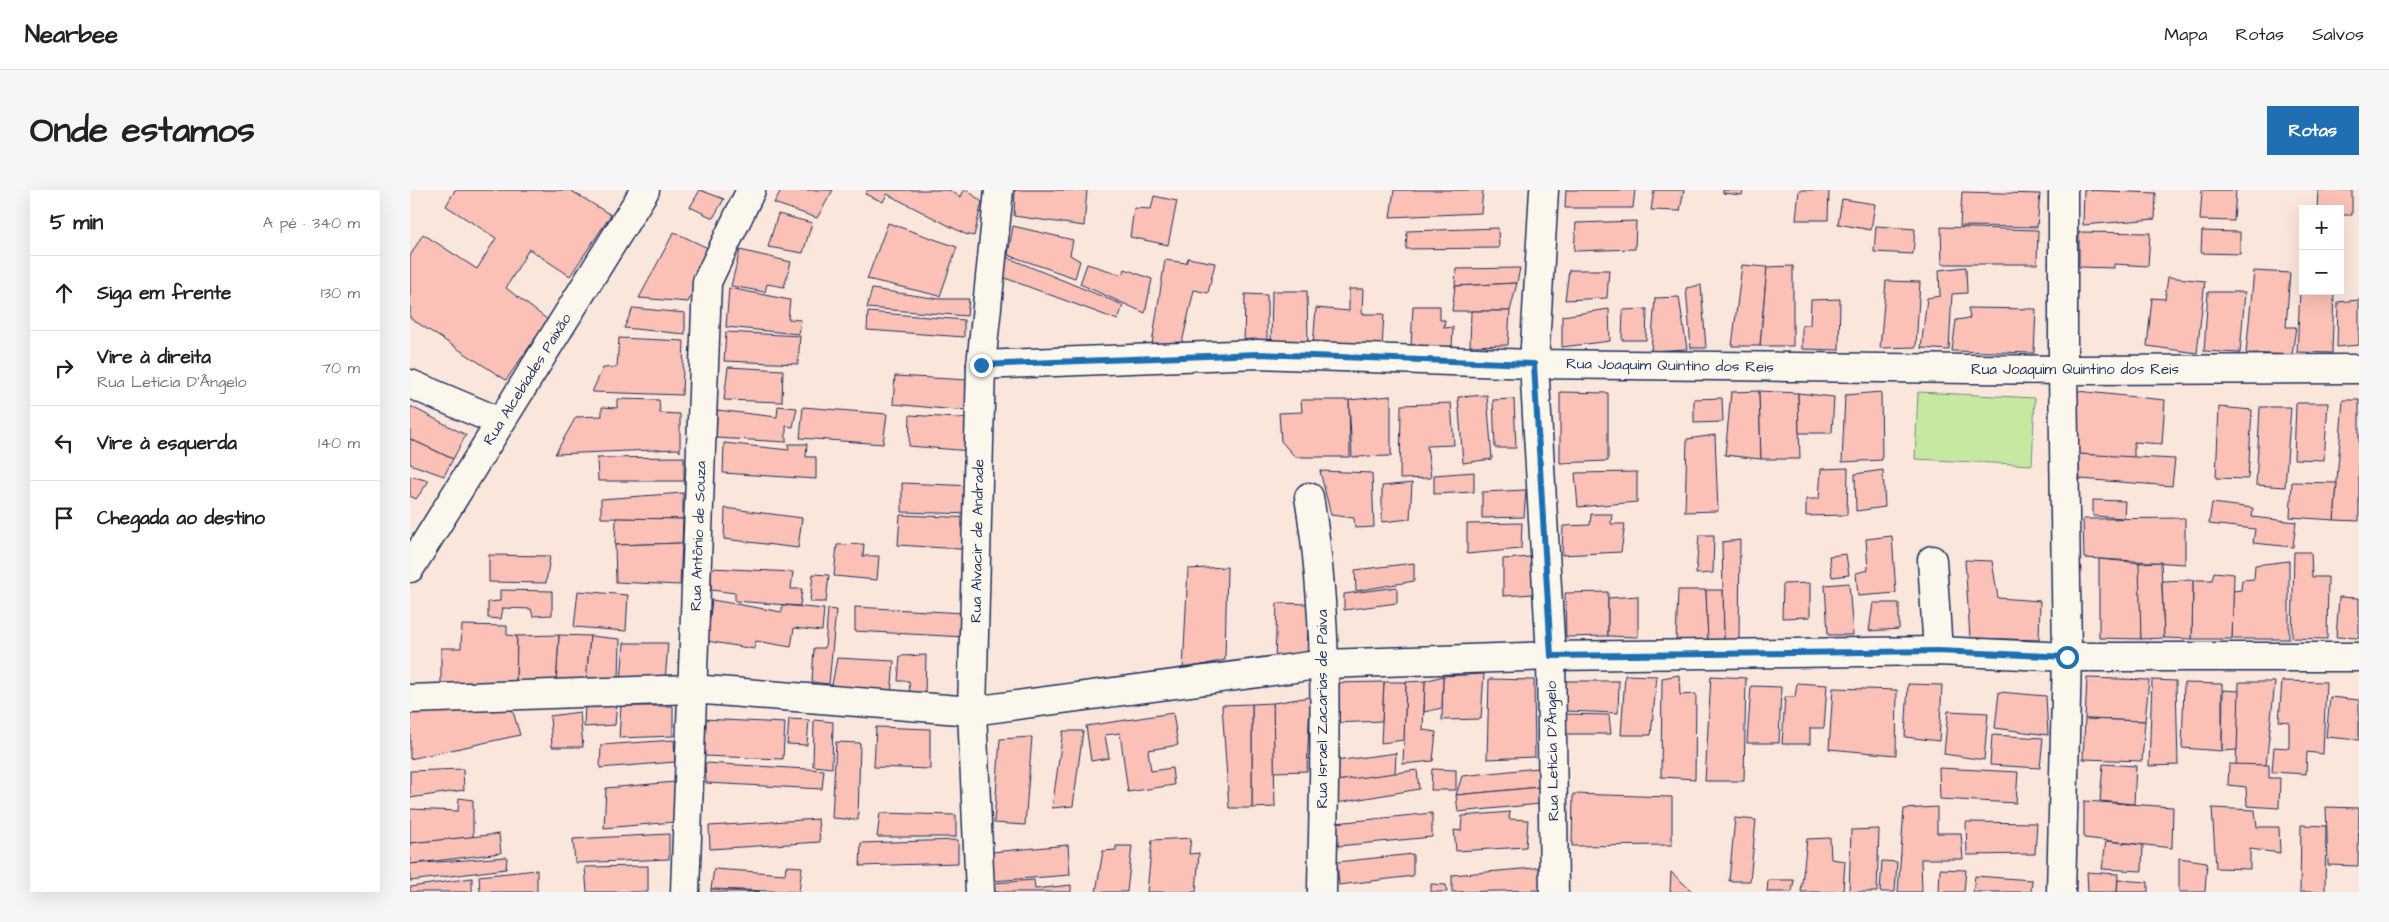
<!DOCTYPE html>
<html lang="pt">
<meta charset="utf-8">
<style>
:root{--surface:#fff;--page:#f6f6f6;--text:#222;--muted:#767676;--line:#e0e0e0;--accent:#1f6fb2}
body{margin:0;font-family:"Architects Daughter",sans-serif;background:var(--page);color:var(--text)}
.controls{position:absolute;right:15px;top:15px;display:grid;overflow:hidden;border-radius:0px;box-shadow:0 5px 20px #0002}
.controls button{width:45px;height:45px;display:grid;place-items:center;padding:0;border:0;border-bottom:1px solid var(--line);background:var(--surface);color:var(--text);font:25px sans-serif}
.stop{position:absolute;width:15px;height:15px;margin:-11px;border:4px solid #1f6fb2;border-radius:50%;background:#fff}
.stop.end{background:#1f6fb2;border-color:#fff;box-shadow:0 1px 5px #0008}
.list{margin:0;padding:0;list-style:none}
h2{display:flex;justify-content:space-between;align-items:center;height:65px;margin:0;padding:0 20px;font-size:21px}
h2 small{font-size:16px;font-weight:400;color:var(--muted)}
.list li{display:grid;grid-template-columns:32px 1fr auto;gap:15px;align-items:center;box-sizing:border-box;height:75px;padding:0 20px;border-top:1px solid var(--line)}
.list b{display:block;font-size:19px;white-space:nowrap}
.list p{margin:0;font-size:16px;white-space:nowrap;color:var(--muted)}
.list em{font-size:16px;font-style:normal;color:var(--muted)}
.icon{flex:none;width:28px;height:28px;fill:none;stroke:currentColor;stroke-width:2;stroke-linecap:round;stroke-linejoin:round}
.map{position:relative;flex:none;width:1949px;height:702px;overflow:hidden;border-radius:0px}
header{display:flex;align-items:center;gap:30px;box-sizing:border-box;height:70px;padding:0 25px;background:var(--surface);border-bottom:1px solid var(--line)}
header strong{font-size:24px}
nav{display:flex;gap:28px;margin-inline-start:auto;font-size:18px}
.intro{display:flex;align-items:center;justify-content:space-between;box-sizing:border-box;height:120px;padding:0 30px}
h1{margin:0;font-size:35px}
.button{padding:12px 22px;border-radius:0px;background:var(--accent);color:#fff;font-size:18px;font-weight:700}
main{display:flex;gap:30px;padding:0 30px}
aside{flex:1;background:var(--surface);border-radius:0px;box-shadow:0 5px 20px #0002}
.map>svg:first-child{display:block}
</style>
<header>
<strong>Nearbee</strong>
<nav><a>Mapa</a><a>Rotas</a><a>Salvos</a></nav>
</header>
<div class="intro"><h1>Onde estamos</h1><a class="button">Rotas</a></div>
<main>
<aside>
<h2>5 min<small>A pé · 340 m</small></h2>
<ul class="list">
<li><svg class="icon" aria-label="ahead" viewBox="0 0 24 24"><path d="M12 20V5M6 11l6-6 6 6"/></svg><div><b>Siga em frente</b></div><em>130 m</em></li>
<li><svg class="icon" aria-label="right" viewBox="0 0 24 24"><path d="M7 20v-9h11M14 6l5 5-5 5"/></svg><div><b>Vire à direita</b><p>Rua Letícia D'Ângelo</p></div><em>70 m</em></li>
<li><svg class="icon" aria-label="left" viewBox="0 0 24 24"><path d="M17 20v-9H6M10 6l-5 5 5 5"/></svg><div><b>Vire à esquerda</b></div><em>140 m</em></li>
<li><svg class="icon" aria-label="arrive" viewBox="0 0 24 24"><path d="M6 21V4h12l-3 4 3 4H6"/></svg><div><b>Chegada ao destino</b></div></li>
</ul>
</aside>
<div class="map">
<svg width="1949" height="702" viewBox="0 0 1949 702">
<rect width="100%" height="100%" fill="#fbe6dc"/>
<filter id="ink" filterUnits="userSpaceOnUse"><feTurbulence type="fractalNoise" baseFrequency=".02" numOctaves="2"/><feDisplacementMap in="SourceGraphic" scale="10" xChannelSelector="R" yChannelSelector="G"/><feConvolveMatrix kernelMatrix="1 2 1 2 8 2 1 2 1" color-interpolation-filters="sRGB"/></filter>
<g filter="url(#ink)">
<path fill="#c6e8a0" stroke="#708c7f" d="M1508,202L1625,208L1622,275L1505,269Z"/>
<g fill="#fbc0b6" stroke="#1b2f5e">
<path d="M45,0H160L201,25L160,86L119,59L96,98L138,130L96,190L0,128V66L13,44L67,79L86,48L36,16Z"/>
<path d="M290,0L314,9L303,28L280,17Z"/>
<path d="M371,0H423L407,28L364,13Z"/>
<path d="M458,0H539L551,7L554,0H557L572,12L564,46L555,44L477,4L473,12L455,4Z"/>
<path d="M605,0H677L674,36L604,26Z"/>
<path d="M984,0H1073L1071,23L980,27Z"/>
<path d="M1156,0H1225L1223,18H1155Z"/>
<path d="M1244,0H1274L1270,21L1241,20Z"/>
<path d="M1313,0H1333L1332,5L1313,3Z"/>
<path d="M1389,0H1419L1418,30H1386Z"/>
<path d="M1674,0L1746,3L1745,29L1673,35Z"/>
<path d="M1792,0H1826L1824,31L1790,30Z"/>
<path d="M1908,0H1942V25H1930V19H1907Z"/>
<path d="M1552,2L1630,4L1627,37L1550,36Z"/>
<path d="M744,6L767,11L758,55L720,47L724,18L741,19Z"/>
<path d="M1432,9L1465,14L1461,40L1428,34Z"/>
<path d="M368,24L402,33L393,63L358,57Z"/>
<path d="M1226,31L1225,59L1164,61L1166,33Z"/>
<path d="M478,33L547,57L530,106L457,89Z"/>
<path d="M603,36L663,50L660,65L670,71L665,88L598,65Z"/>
<path d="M1466,36L1505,39L1503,64L1464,62Z"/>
<path d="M1531,37L1628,40L1627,74H1532Z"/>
<path d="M1088,38L1089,58L996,59L997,41Z"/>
<path d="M1792,41L1830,42V64L1791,63Z"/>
<path d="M264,42L302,60L278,112L229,108Z"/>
<path d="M1669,42L1740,43L1738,76L1704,74V78L1669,77Z"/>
<path d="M330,60L381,72L374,97L357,94L355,102L321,96Z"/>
<path d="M596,67L713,115L708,130L592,87Z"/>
<path d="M778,68L805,73L798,103L784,100L771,157L742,154L755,70L776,73Z"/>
<path d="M677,74L713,85L715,79L742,89L735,123L670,94Z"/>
<path d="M1332,75L1357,77L1350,156H1322Z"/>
<path d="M1383,76V156H1350L1357,77Z"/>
<path d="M1556,77L1557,103L1542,104L1539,160L1511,158L1517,108L1530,106L1529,80Z"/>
<path d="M1110,78L1107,93L1045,96L1046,79Z"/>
<path d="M1159,80H1199L1197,108L1155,110Z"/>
<path d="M1844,81L1880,83L1876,137H1886L1882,165L1836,163Z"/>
<path d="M1758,87L1795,91L1787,163L1737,156L1742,108L1755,109Z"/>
<path d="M1476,91L1510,92L1506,157L1470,158Z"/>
<path d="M1107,93L1100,121H1042L1045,96Z"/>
<path d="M1291,95L1296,158H1281L1276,98Z"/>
<path d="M319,98L380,110L378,129L391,130L389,144L316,137Z"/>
<path d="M462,99L529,109H559L557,126L457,118Z"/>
<path d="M939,99H953L952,124H974L972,158L903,156L906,118L939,121Z"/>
<path d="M862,101H897L898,154L861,152Z"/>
<path d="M1890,101H1924L1922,163L1887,162Z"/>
<path d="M1798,102H1835L1830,163L1794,161Z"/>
<path d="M835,104L857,105V156H834Z"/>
<path d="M1269,107L1277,159L1241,161L1245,108Z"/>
<path d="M1430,109L1429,160L1392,159V135H1400L1401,110Z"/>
<path d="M1949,110V155L1927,157L1928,112Z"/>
<path d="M1003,116H1030V130H1035L1034,138L1043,137L1042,158L1001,156Z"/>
<path d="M223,118L275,123V144L214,138Z"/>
<path d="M1558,118L1626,119L1624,163L1542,161L1546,130L1560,128Z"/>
<path d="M1199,119L1200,151L1152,157V126Z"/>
<path d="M1237,119L1236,150H1212L1213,120Z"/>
<path d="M1061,121H1100L1098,155L1060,156Z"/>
<path d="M458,122L554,130V147L457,140Z"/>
<path d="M316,142L390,146L388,174L314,171Z"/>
<path d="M209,148L274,151L272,205L182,202L193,178L207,177Z"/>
<path d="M318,177L373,180L372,212L314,210Z"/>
<path d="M485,186L559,190L557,221L483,214Z"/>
<path d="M1349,201L1351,269L1315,265L1321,202Z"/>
<path d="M1349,201L1388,203L1390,269H1351Z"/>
<path d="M1667,201L1755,210L1752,254L1724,252V268L1668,264Z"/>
<path d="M1150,202L1198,203V271L1150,273Z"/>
<path d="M1471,202L1472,270L1432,272L1435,205Z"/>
<path d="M1388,203L1424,207L1422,243H1389Z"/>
<path d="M1077,205L1082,269L1053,273L1048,207Z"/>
<path d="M981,206V266L942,267L939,210Z"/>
<path d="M1312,208L1313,232L1284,233V209Z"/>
<path d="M207,209L249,210L250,223L270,224V262L268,259L145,264L166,227L192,226V217L207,218Z"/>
<path d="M1104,209L1106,258H1085L1083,210Z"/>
<path d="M891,210H939L940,267H885L871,251L869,223L892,222Z"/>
<path d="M1933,210H1949V331L1924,330Z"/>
<path d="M1041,213L1044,255L1017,256L1021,288L990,289L991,215Z"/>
<path d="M1886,213H1918L1914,270L1884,269Z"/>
<path d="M0,216L56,245L43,269L0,249Z"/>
<path d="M368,216L387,218L383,237L376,236V252L306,248L307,220L367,227Z"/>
<path d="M393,217L477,224L473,254L390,248Z"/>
<path d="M1809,217L1842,220L1838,289L1806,288Z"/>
<path d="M1850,217H1881L1875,297L1846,295Z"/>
<path d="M500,225L562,229L560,261L499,256Z"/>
<path d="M1305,245L1308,321L1275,322L1277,249Z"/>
<path d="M0,249L43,269L34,286L0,274Z"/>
<path d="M314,253L379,260L378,254H397L396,267H406V289L313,283Z"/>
<path d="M1668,264L1765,269L1762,296L1670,289Z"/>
<path d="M274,267V291H188L187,268Z"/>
<path d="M1438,278L1437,325L1396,326V309H1409L1411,279Z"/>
<path d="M1473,280L1475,317L1446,321L1445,284Z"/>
<path d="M910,281L962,283L964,337L945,338L944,328L921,325Z"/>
<path d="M1064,282V302L1024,304V285Z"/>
<path d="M1227,282V312L1168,317L1165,283Z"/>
<path d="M0,286L19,291L6,309L0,306Z"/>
<path d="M1882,292L1927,293L1924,330L1880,327Z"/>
<path d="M492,293L565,296L564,324L492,322Z"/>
<path d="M1002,293L1000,329L972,332V296Z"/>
<path d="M1116,300L1114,327L1072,328V302Z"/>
<path d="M273,303V329L191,328V309Z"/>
<path d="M1683,310L1715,311L1714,328L1683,326Z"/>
<path d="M1802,313L1843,318L1842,327L1886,332L1883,357L1843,353L1845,339L1799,334Z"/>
<path d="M315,318L392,328L388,358L314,349Z"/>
<path d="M1181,324H1202L1201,334H1215L1211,362L1152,365L1153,336L1180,335Z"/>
<path d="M490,325L565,328V360L488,355Z"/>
<path d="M206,328L273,329L272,353L205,355Z"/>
<path d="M1775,328V374L1674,368L1673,329Z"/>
<path d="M1112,333L1111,359L1057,364V334Z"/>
<path d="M1289,345H1304L1303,383L1286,384Z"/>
<path d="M1482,346L1486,403L1448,406L1446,383L1458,380L1456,349Z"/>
<path d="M1330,350L1329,449L1314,452L1312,352Z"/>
<path d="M272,353L270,395L206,392L205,355Z"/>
<path d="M454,354L453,366H469L467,390L424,386L427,355Z"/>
<path d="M1884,362H1901L1902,387H1918L1917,449L1882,448Z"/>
<path d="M1436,364L1439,385L1422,387L1419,366Z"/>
<path d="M79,365L140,366L136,393L79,392Z"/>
<path d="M1121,367L1123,404L1093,406V369Z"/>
<path d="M1689,369L1731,373V449L1689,448Z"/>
<path d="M1555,370L1582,371L1588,408L1630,411L1629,450L1560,448Z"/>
<path d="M1879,371V449H1822L1823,401L1831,400L1832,390L1844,389L1845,375Z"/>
<path d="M1751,372L1754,448L1731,449L1729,373Z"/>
<path d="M1004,373V391L946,401L945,380Z"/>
<path d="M817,377L815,470L773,479L778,379Z"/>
<path d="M301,378L383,382L381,399H392L390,416L325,411V403L301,400Z"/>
<path d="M1804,382L1824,384L1822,449H1782L1783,390H1802Z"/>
<path d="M403,384L419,385L416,412H400Z"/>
<path d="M1783,390L1782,449L1754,448L1752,391Z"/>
<path d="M1400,393V427L1372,428L1373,394Z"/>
<path d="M1439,393L1443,445H1418L1415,395Z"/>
<path d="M987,397V413L934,420V404Z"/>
<path d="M90,400L142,401V425L123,426L121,419L93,418L91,429L78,428V412L90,411Z"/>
<path d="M1268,400H1296L1298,452H1266Z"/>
<path d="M1296,400H1313L1314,452H1298Z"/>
<path d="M168,401L218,405L216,441L164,437Z"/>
<path d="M1198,402V446L1156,447L1155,403Z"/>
<path d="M1228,406V447L1198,446V408Z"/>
<path d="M1929,407L1949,408V448L1926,447Z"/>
<path d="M302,410L372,422V415L414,419L412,441L384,438L381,457L346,451L344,459L297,451Z"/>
<path d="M867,413L899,414L897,463L865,470Z"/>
<path d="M1463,413H1489V439L1459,441Z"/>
<path d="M445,417L554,423V447L445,441Z"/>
<path d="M418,419L426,420L419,494L402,492L404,458H415Z"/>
<path d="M52,435L97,436V445L107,446L106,495L31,493V458H51Z"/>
<path d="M149,445L180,446L176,493L146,494Z"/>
<path d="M149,445L146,494L106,495L107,446Z"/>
<path d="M180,446L210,449L209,491L176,493Z"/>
<path d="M214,453H258L255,492L211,490Z"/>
<path d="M516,465L515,503L500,504L499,491H488L490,466Z"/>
<path d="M427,468L484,471L481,505L421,500Z"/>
<path d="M1074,484L1071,529L1032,530L1033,486Z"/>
<path d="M1215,485L1247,486L1241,545H1211Z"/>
<path d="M1269,485L1270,505L1286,504L1285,589L1251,587L1252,488Z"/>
<path d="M1033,486L1032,518L1014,522L1015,491Z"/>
<path d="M1301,486L1336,488L1334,591H1295Z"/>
<path d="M1677,488L1739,490L1735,531L1675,529Z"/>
<path d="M1079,489L1124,490L1125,567L1077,569Z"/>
<path d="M1742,490L1766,491L1768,575L1739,576Z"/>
<path d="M1015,491L1013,540L1026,542L1023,571L993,574L996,492Z"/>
<path d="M1154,491H1209L1208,523L1155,521Z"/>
<path d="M1872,491L1916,492L1913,564L1897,562L1896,584L1862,582L1864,557L1879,558V532L1869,531Z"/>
<path d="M974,492H996L994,550L971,553Z"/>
<path d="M974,492L972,531L925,533L924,493Z"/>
<path d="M1829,492H1865L1856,575H1826Z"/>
<path d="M1387,493L1417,495L1414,538H1400V554H1372L1375,507H1385Z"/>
<path d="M1774,493L1812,494V561L1772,558Z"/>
<path d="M1498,494L1532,495L1529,551L1495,547Z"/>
<path d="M1341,496L1371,497L1369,553H1337Z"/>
<path d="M1423,498L1487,500L1486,565L1419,559Z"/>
<path d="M1813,500L1829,501L1827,560L1812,561Z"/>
<path d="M1589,502L1636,506L1638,545L1585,538Z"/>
<path d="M900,507L897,581L864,582L863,513Z"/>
<path d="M1920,507L1949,510V550L1916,547Z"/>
<path d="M207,512L205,535L174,537L175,513Z"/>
<path d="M863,513L865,617L842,618V514Z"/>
<path d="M842,514V618H819L812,515Z"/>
<path d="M101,515L110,545L0,569V520Z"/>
<path d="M211,516H263V546L209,548Z"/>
<path d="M1538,521L1578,523L1574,570L1534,564Z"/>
<path d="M170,522L173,557H142L140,526Z"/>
<path d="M763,523L768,555L738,560L741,581L762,578L764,595L718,602L710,543L695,545L699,568L681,571L676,536Z"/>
<path d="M1153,524L1199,525L1201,544H1153Z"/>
<path d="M293,529L375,533L373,569L293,566Z"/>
<path d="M379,529L399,530L397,555L377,554Z"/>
<path d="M1675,529L1735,531L1732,571L1673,569Z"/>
<path d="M404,530L423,532L422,578L403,576Z"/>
<path d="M466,537L520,539V579L464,577Z"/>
<path d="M653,541H673L663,616L642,618Z"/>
<path d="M1582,545L1633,548L1630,578L1580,575Z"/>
<path d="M622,547L615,635L584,633L590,549Z"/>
<path d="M264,550L265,572L190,578L191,555Z"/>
<path d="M426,552L450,553L448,630L422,628Z"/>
<path d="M986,563L985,584L926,591L925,571Z"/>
<path d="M295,573L414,580L412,599L296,593Z"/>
<path d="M1693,574L1726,576L1724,614L1690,611Z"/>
<path d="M1819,574L1859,575V588H1870L1869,618L1837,616L1836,597L1818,595Z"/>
<path d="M1128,578L1130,597L1046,605L1052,586Z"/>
<path d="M1529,578L1608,582L1606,613L1530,609Z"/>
<path d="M53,579L54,600L0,608V581Z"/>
<path d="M1022,579L1046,580V600H1021Z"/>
<path d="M1007,580L1009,599L927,613L926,591Z"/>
<path d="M265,592L264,632L194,638L196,598Z"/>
<path d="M1130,597V614L1048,622L1046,605Z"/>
<path d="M1163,604L1262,607V655L1162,656Z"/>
<path d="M49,608L63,610V647L0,653V619L48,621Z"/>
<path d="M1674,611L1763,617L1762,658L1674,648Z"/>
<path d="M1527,617V643H1551L1553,669H1511L1512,702H1488L1494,619Z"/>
<path d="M1916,617L1949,618L1948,676L1918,675Z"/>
<path d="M1802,618L1845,620L1847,637H1869L1870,663L1840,659V679L1806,678Z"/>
<path d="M1100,622L1099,629L1118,630L1116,657L1046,661L1044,640L1051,641L1052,626Z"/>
<path d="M470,623L546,625V647H467Z"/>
<path d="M1022,623V647L928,656L926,633Z"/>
<path d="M1325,628L1346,630L1340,691H1319Z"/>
<path d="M408,629L410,652L300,659L299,636Z"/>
<path d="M1556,632L1627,633L1625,664L1557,665Z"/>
<path d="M1891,635L1916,636L1915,702H1890Z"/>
<path d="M1469,639L1467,702H1439L1441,640Z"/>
<path d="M89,644L91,663L0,674V653Z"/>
<path d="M259,644V669L165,673L163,649Z"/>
<path d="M781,648L779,664L789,663L786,702H737L742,650Z"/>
<path d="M1420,648L1421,669L1435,671L1433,702H1391L1397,649Z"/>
<path d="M548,650V673L450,676L451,653Z"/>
<path d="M1696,651L1733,655L1732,681L1692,679Z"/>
<path d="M658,655L660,685L583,691L582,662Z"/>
<path d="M706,656H722L717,702H686L693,661L706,660Z"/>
<path d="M1003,664V686L929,695L927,672Z"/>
<path d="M97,667L96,679L0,691V674Z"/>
<path d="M1769,668L1797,672L1795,702H1769Z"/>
<path d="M1472,671L1487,672L1485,702H1470Z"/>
<path d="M238,676V702H177L175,677Z"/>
<path d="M376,676L392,677L389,702L301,699L304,679L375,684Z"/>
<path d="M1135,677V700L1042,702V685Z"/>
<path d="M1530,679L1556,680L1554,702H1529Z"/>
<path d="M127,680V702H70L69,686Z"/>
<path d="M1261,682L1283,702H1260Z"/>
<path d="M1677,682L1708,684L1707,702H1678Z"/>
<path d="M1565,686L1622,690L1621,702H1563Z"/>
<path d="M62,688V702H0V697Z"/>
<path d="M624,690L625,699L661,695V702H584V693Z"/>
<path d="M1358,690H1384L1382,702H1357Z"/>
<path d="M1708,690L1738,692V702H1707Z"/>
<path d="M1021,694L1036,695L1037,702H1021Z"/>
<path d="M301,699L350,702H301Z"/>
</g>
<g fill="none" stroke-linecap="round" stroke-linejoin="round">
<defs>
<g id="minor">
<path d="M1134,0L1124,174L1141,466L1144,702"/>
<path d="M571,175L848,164L1124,174L1653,180L1949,179"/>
<path d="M0,194L90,232"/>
<path d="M899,307C921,438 914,569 912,702"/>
<path d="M1522,370L1528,461"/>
<path d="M0,378L235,0"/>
<path d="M0,509L282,499L562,521L915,474L1141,466L1528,461L1657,467H1949"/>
<path d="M275,702L297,92L341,0"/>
<path d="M570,702L562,521L571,175L589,0"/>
<path d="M1651,702L1657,467L1653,180V0"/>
</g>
</defs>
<use href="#minor" stroke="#1b2f5e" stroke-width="31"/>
<use href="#minor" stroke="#fbf7ec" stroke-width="28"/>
</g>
</g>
<g fill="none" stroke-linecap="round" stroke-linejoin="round" filter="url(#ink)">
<path stroke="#1f6fb2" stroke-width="6" d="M571,175L848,164L1124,174L1141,466L1528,461L1657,467"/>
</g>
<g text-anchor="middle" stroke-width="4.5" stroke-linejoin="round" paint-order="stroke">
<g font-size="15" fill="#1b2f5e" stroke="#fbf7ec">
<text transform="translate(1260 175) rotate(1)" y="5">Rua Joaquim Quintino dos Reis</text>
<text x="1665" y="184">Rua Joaquim Quintino dos Reis</text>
<text transform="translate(117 189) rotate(-58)" y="5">Rua Alcebíades Paixão</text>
<text transform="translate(288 346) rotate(-88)" y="5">Rua Antônio de Souza</text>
<text transform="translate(567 351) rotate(-89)" y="5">Rua Alvacir de Andrade</text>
<text transform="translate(912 519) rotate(-90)" y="5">Rua Israel Zacarias de Paiva</text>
<text transform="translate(1142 561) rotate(-91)" y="5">Rua Letícia D'Ângelo</text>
</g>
</g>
</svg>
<div class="controls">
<button>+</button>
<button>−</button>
</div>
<div class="stop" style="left:1657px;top:467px"></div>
<div class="stop end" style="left:571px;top:175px"></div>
</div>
</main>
